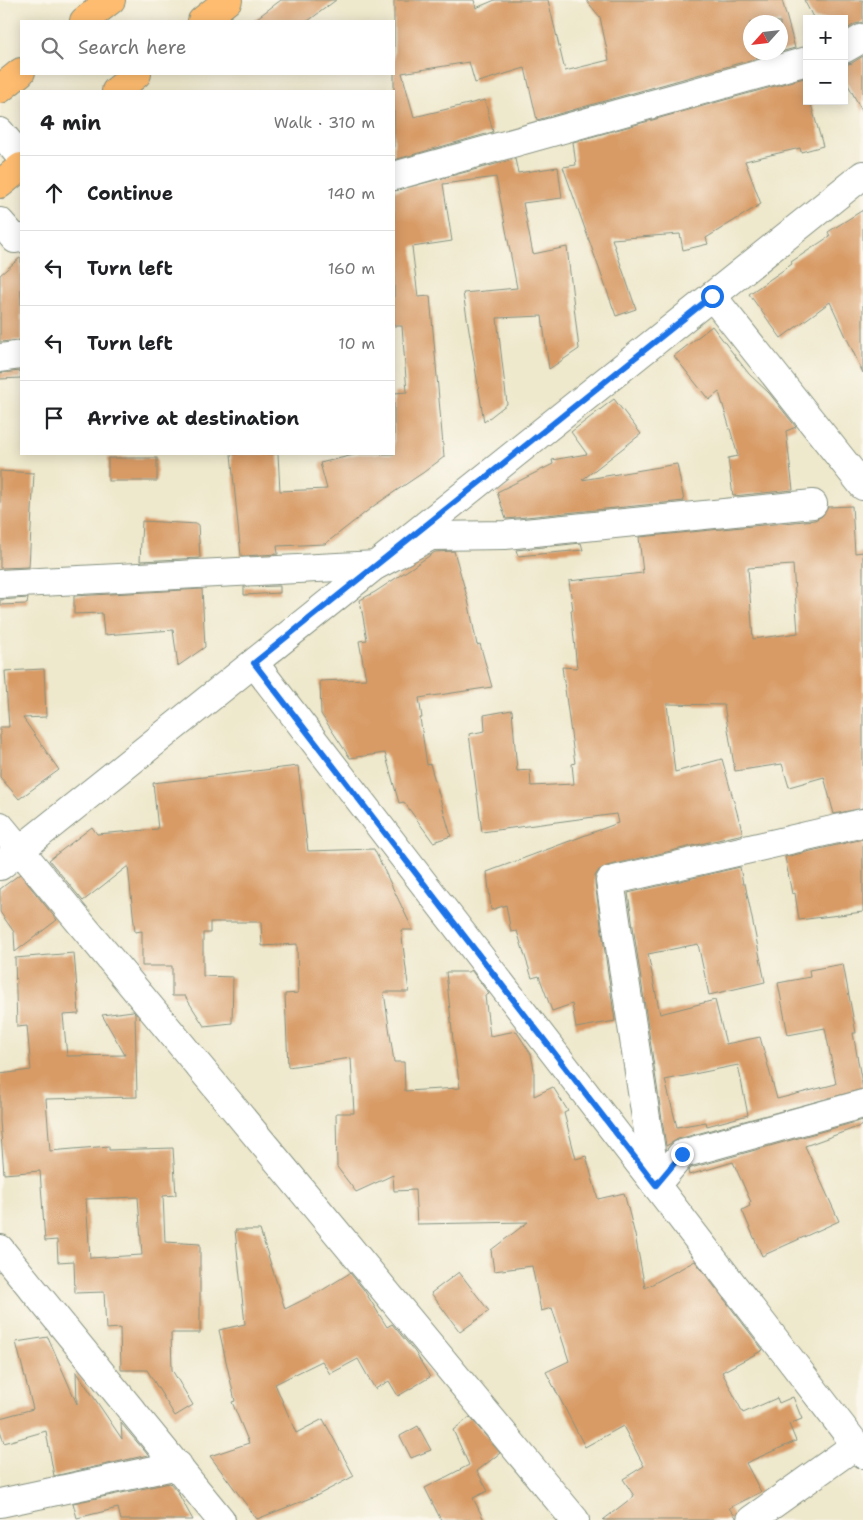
<!DOCTYPE html>
<meta charset="utf-8">
<style>
:root{--surface:#fff;--page:#f6f6f6;--text:#202124;--muted:#757577;--line:#e0e0e0}
body{margin:0;font-family:"Shantell Sans",sans-serif;background:var(--page);color:var(--text)}
.controls{position:absolute;right:15px;top:15px;display:grid;overflow:hidden;border-radius:0px;box-shadow:0 2px 12px #0003}
.controls button{width:45px;height:45px;display:grid;place-items:center;padding:0;border:0;border-bottom:1px solid var(--line);background:var(--surface);color:var(--text);font:25px sans-serif}
.compass{position:absolute;left:743px;top:15px;width:45px;height:45px;border-radius:50%;background:var(--surface);box-shadow:0 2px 12px #0003;rotate:243deg}
.stop{position:absolute;width:15px;height:15px;margin:-11px;border:4px solid #1a73e8;border-radius:50%;background:#fff}
.stop.end{background:#1a73e8;border-color:#fff;box-shadow:0 1px 5px #0008}
.list{margin:0;padding:0;list-style:none}
h2{display:flex;justify-content:space-between;align-items:center;height:65px;margin:0;padding:0 20px;font-size:21px}
h2 small{font-size:16px;font-weight:400;color:var(--muted)}
.list li{display:grid;grid-template-columns:32px 1fr auto;gap:15px;align-items:center;box-sizing:border-box;height:75px;padding:0 20px;border-top:1px solid var(--line)}
.list b{display:block;font-size:19px;white-space:nowrap}
.list em{font-size:16px;font-style:normal;color:var(--muted)}
.icon{flex:none;width:28px;height:28px;fill:none;stroke:currentColor;stroke-width:2;stroke-linecap:round;stroke-linejoin:round}
.map{position:relative;flex:none;width:863px;height:1520px;overflow:hidden}
.search{position:absolute;background:var(--surface);box-shadow:0 2px 12px #0003;left:20px;top:20px;width:375px;height:55px;display:flex;align-items:center;gap:12px;box-sizing:border-box;padding:0 18px;border-radius:0px;color:var(--muted);font-size:19px}
.panel{position:absolute;background:var(--surface);box-shadow:0 2px 12px #0003;left:20px;top:90px;width:375px;height:365px;border-radius:0px}
.map>svg:first-child{display:block}
</style>
<div class="map">
<svg width="863" height="1520" viewBox="0 0 863 1520">
<rect width="100%" height="100%" fill="#fbf7ec"/>
<filter id="ink" filterUnits="userSpaceOnUse"><feTurbulence type="fractalNoise" baseFrequency=".02" numOctaves="2"/><feDisplacementMap in="SourceGraphic" scale="10" xChannelSelector="R" yChannelSelector="G"/><feConvolveMatrix kernelMatrix="1 2 1 2 8 2 1 2 1" color-interpolation-filters="sRGB"/></filter>
<filter id="wash" filterUnits="userSpaceOnUse"><feTurbulence type="fractalNoise" baseFrequency=".0096" numOctaves="4" result="noise"/><feDisplacementMap in="SourceGraphic" scale="20" xChannelSelector="R" yChannelSelector="G"/><feGaussianBlur stdDeviation="1.12" result="paint"/><feColorMatrix in="noise" values="0 0 0 0 0 0 0 0 0 0 0 0 0 0 0 0 0 1.4 0 .05"/><feComposite in="paint" operator="in"/></filter>
<g filter="url(#wash)">
<rect width="100%" height="100%" fill="#eee8cc"/>
<g id="blocks">
<g fill="#d89b66" fill-rule="evenodd">
<path d="M281,0H336L308,21H253Z"/>
<path d="M394,0H474L476,8L495,0H548L565,71L609,60L600,17L586,0H782L795,48L780,52V22H750V52H779L537,120L525,68L475,83L469,62L402,73L414,117L485,100L493,132L394,160Z"/>
<path d="M804,0H863V22L855,24L844,31V19H814Z"/>
<path d="M863,56V113L844,77V65L852,63Z"/>
<path d="M804,78L807,89V101H810L823,146L801,152L800,148L745,161L761,204L706,238L708,244L683,250L680,234L612,239L636,309L616,316L563,167L576,165L573,142Z"/>
<path d="M515,159L518,173L558,167L562,198L523,203L533,254L567,247L579,349L549,369L542,316L497,318L507,404L484,422L463,293L517,288L496,177L443,184L452,241L412,247L418,297L430,296L444,457L424,472L375,505L325,544L277,546L278,554L241,556L231,454H278L280,491L327,489L320,463L358,454H394V393L407,392L402,326H394V191Z"/>
<path d="M863,210V373L830,302L781,338L749,294L792,264L791,262L830,236L828,232Z"/>
<path d="M21,257V340L0,342V275Z"/>
<path d="M712,326L749,374L769,393L796,427L786,431L793,490L733,496L728,458L738,456L719,392L709,400L674,356Z"/>
<path d="M21,371V378L0,379V373Z"/>
<path d="M614,399L641,434L582,480L677,464L684,501L506,519L497,492L553,464L552,460L587,454L571,432Z"/>
<rect x="108" y="458" width="49" height="23"/>
<path d="M0,471L34,473L29,567L0,568Z"/>
<path d="M852,506L855,553L863,552V808L834,814L824,777L789,787L782,764L735,771L724,705L667,704L675,772L722,759L743,834L607,866L599,870L595,876V883L615,1021L576,1028L572,1004L552,1011L539,976L532,978L517,931L511,932L506,905L491,910L487,872L618,823L616,814L482,832L469,734L485,731L484,715L512,710L517,771L530,770L531,786L574,784L572,764L575,763L562,667L577,668L571,610H573L569,581L643,573L639,537L815,520L822,516L828,507ZM793,565L798,633L753,639L748,568Z"/>
<path d="M142,521L198,524L200,558L140,561Z"/>
<path d="M581,543L583,550L518,556L516,550Z"/>
<path d="M454,551L468,600L477,645L480,644L492,687L419,698L422,718H420L427,765L430,764L451,836L433,842L404,802L399,803L385,753L350,758L321,714L320,681L366,679L359,641L367,640L360,600L375,592L435,552Z"/>
<path d="M280,586V593L244,595V587Z"/>
<path d="M202,589L205,647L178,666L173,630L104,635L102,613L74,614V596Z"/>
<path d="M28,598L27,604L0,605V600Z"/>
<path d="M44,669L46,717L23,718L59,770L19,799L0,777V727H9L5,671Z"/>
<path d="M298,766L308,851L374,849L413,930H401L409,992H384L394,1062H404L405,1091L460,1088L453,1040L446,972H468L471,970L489,994L485,996L490,1036L516,1031L531,1054L534,1069V1096L553,1087L568,1111L564,1113L576,1159L586,1156L598,1199L624,1193L635,1235L645,1288L695,1261L763,1350L722,1372L743,1413L777,1398L779,1403L793,1397L802,1419L789,1424L796,1441L746,1463L761,1492L729,1508L736,1517V1520H603L634,1496L623,1479L644,1466L623,1426L585,1447L546,1372L569,1361L552,1308L541,1311L532,1266L494,1271L491,1250L528,1222L417,1224L415,1190L394,1191L393,1175L356,1192L337,1167L336,1113H354L351,1058L288,1067L285,994L298,993L297,944L262,946L261,922H210V933H203V976L233,977L232,1023L204,1026L185,996H172V966H142V931L135,932L128,866L83,901L49,860L92,827L97,834L158,829L153,783Z"/>
<path d="M863,839V912L799,920L795,893L792,894L785,857Z"/>
<path d="M740,867L743,884H745L765,982L709,995L698,944L648,954L660,1014L715,1000L726,1044L760,1037L777,1099L836,1084L825,1028L788,1035L778,983L810,977L809,970L843,964L856,1033H853L863,1089L678,1139L666,1146L628,893ZM738,1065L748,1115L707,1126L706,1122L677,1127L665,1080Z"/>
<path d="M20,874L57,920L15,952L14,932L0,912V889Z"/>
<path d="M74,953L79,1014L63,1015L67,1056L125,1055L102,1015L133,1011L135,1013L137,1097L46,1099L50,1151L109,1146V1150L173,1148L176,1195L163,1196L165,1242L200,1244V1333H171L172,1370L193,1405L175,1416L147,1370H121L120,1328L106,1329L104,1292L75,1293L74,1261L58,1262L57,1240L45,1241L40,1171L4,1174L0,1121V1074L31,1070L27,1026L17,1027L15,958ZM138,1197L142,1255L90,1258L86,1199Z"/>
<path d="M863,1120V1125L805,1146L839,1221L762,1256L742,1210L750,1206L749,1203L751,1202L733,1162L689,1175L688,1171L691,1168Z"/>
<path d="M235,1230H260L285,1309L321,1291L350,1273L364,1290L387,1327L392,1324L415,1352L430,1377L398,1396L389,1381L375,1389L358,1359L330,1374L322,1361L275,1384L296,1433L323,1419L354,1476L318,1495L257,1519L210,1456L249,1443L232,1402L235,1401L219,1330L245,1324Z"/>
<path d="M459,1272L489,1311L460,1332L431,1293Z"/>
<path d="M48,1337L77,1404L76,1371L122,1439L121,1423L148,1455L54,1476L46,1431L4,1443L0,1430V1418L33,1409L16,1342Z"/>
<path d="M470,1417L500,1453L477,1471L488,1491L473,1498L484,1520H441L425,1488L469,1465L453,1430Z"/>
<path d="M418,1426L431,1450L411,1458L400,1436Z"/>
<path d="M170,1483L177,1491L193,1520H121L118,1508L77,1518L73,1503Z"/>
</g>
</g>
</g>
<g filter="url(#ink)">
<use href="#blocks" fill-opacity="0" stroke="#869280" stroke-width="1"/>
<g fill="none" stroke-linecap="round" stroke-linejoin="round">
<defs>
<g id="minor">
<path d="M844,49L863,38"/>
<path d="M0,132L21,157"/>
<path d="M394,176L807,61"/>
<path d="M0,222L15,239L21,238"/>
<path d="M712,296L863,486"/>
<path d="M0,358L21,355"/>
<path d="M0,584L377,565L431,536L505,535L813,504"/>
<path d="M254,663L863,1454"/>
<path d="M0,826L575,1520"/>
<path d="M0,866L863,175"/>
<path d="M656,1184L610,881L863,823"/>
<path d="M656,1185L682,1154L863,1104"/>
<path d="M0,1249L221,1520"/>
<path d="M0,1503L178,1465"/>
<path d="M751,1520L856,1445"/>
</g>
<g id="major">
<path d="M84,21L111,0"/>
<path d="M202,21L228,0"/>
<path d="M0,89L21,72"/>
<path d="M116,91L137,74"/>
<path d="M0,184L21,167"/>
</g>
</defs>
<use href="#minor" stroke="#869280" stroke-width="30"/>
<use href="#major" stroke="#869280" stroke-width="30"/>
<use href="#minor" stroke="#fff" stroke-width="28"/>
<use href="#major" stroke="#febc70" stroke-width="28"/>
</g>
</g>
<g fill="none" stroke-linecap="round" stroke-linejoin="round" filter="url(#ink)">
<path stroke="#1a73e8" stroke-width="6" d="M682,1154L656,1185L254,663L712,296"/>
</g>
</svg>
<div class="controls">
<button>+</button>
<button>−</button>
</div>
<svg class="compass" viewBox="-18 -18 36 36"><path d="M0-13l5 13h-10z" fill="#e53935"/><path d="M0 13l5-13h-10z" fill="#757577"/></svg>
<div class="stop" style="left:712px;top:296px"></div>
<div class="stop end" style="left:682px;top:1154px"></div>
<div class="search"><svg class="icon" aria-label="search" viewBox="0 0 24 24"><circle cx="10" cy="10" r="6"/><path d="M15 15l6 6"/></svg>Search here</div>
<section class="panel">
<h2>4 min<small>Walk · 310 m</small></h2>
<ul class="list">
<li><svg class="icon" aria-label="ahead" viewBox="0 0 24 24"><path d="M12 20V5M6 11l6-6 6 6"/></svg><div><b>Continue</b></div><em>140 m</em></li>
<li><svg class="icon" aria-label="left" viewBox="0 0 24 24"><path d="M17 20v-9H6M10 6l-5 5 5 5"/></svg><div><b>Turn left</b></div><em>160 m</em></li>
<li><svg class="icon" aria-label="left" viewBox="0 0 24 24"><path d="M17 20v-9H6M10 6l-5 5 5 5"/></svg><div><b>Turn left</b></div><em>10 m</em></li>
<li><svg class="icon" aria-label="arrive" viewBox="0 0 24 24"><path d="M6 21V4h12l-3 4 3 4H6"/></svg><div><b>Arrive at destination</b></div></li>
</ul>
</section>
</div>
